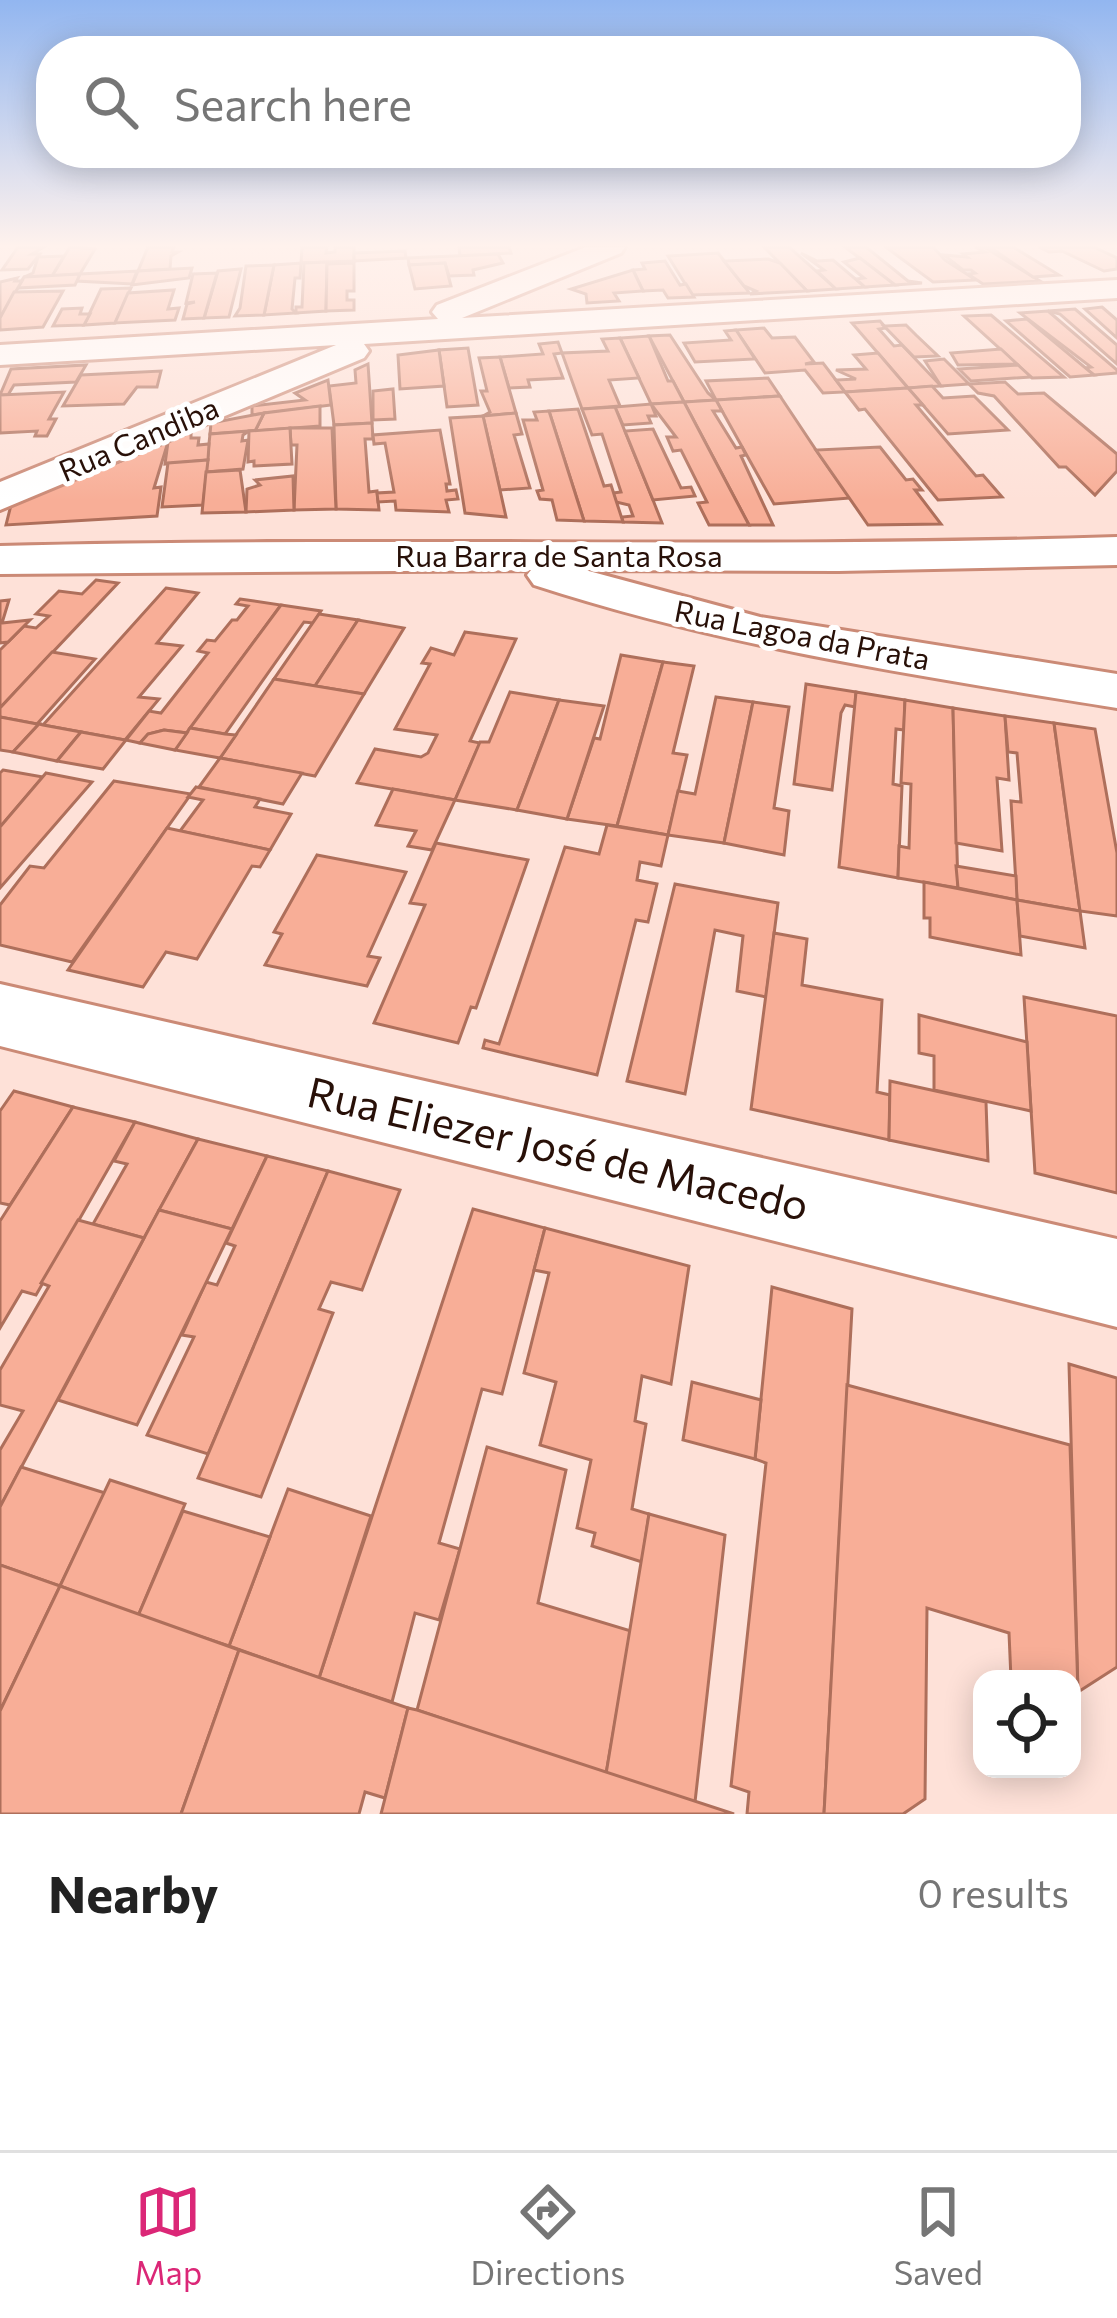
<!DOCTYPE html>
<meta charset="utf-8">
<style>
:root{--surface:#fff;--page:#f6f6f6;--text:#222;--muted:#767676;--line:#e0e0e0;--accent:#db2777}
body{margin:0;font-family:Commissioner,sans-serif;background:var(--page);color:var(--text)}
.controls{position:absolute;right:36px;bottom:36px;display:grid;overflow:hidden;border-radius:24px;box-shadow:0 6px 30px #0003}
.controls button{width:108px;height:108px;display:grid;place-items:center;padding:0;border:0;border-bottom:3px solid var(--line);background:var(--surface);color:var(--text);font:60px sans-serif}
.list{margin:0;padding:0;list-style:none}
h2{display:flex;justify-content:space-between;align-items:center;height:156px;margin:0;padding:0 48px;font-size:51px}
h2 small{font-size:39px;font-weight:400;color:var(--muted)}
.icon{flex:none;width:66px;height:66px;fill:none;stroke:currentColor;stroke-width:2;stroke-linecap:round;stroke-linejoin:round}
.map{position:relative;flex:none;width:1117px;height:1814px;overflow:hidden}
.search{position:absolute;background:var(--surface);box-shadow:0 6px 30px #0003;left:36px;right:36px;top:36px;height:132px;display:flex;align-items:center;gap:30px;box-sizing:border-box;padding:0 42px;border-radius:48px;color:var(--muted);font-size:45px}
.sheet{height:336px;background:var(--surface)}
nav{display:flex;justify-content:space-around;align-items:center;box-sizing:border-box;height:168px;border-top:3px solid var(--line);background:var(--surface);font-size:33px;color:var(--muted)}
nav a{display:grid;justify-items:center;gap:6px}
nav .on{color:var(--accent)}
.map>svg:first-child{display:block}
</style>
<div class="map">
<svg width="1117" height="1814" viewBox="0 0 1117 1814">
<rect width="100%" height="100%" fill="#fee1d8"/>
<g fill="#f8ae97" stroke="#ae6f5b" stroke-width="3">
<path d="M18,247H44L32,254H40L28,269L2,270Z"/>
<path d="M70,247L95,249L80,274L52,276Z"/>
<path d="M148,247H174L172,252H178L171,256L170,269L138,271Z"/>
<path d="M302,247H327L326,253L335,252V247H354V261L301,263Z"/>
<path d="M459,247H509L511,253L460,256Z"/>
<path d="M764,247H789L836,289L807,291Z"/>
<path d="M845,247H866L908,281L922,283L895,285Z"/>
<path d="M933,247L945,260L976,280L933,282L887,248Z"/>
<path d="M975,247H984L1040,281L983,284L968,274L975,273L971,270H963L944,255L967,257L963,254L985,252Z"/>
<path d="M990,247H1013L1059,275L1033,277Z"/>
<path d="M1039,247H1094L1117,258V269L1104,271L1062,251L1049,252Z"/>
<path d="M405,251L406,258L354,261V253Z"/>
<path d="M718,253L748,291L749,293L692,295L668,256Z"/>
<path d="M801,253L817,261L833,260L865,287L836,289L817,271L824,270Z"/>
<path d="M498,254L503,263L473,270L474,275L449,276L445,263L409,265L408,258Z"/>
<path d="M64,256L52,276L24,277L33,273L38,257Z"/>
<path d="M860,258L895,285L865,287L856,279L864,278L844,262Z"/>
<path d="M768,259L780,263L807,291L750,294L756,291L744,286L724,261Z"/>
<path d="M665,261L680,285L686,284L694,297L668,298L663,290L643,291L633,270L645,269L642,263Z"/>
<path d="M327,262L326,311L296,313V307H302L304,263Z"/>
<path d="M301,263L300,278H295L292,309L296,313L264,315L274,265Z"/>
<path d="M354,263V291H347V300H354V310L326,311L327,264Z"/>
<path d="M445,263L451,286L415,289L409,265Z"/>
<path d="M274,265L264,315L235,316L240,308L246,266Z"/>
<path d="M192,268L189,278L132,285L138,271Z"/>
<path d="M241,269L229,317L204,318L218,271Z"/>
<path d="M633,270L643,291L614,293L619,301L587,303L586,294L571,289Z"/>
<path d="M137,271L132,284L77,281L80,274Z"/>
<path d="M217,273L204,318L183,319L187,304L195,302L186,303L193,274Z"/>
<path d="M80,274L75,285L17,288L24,277Z"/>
<path d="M17,278L15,281H22L0,318V282Z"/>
<path d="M131,288L115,323L84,325L101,289Z"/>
<path d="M174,290L168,309L179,308L175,320L115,323L128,293Z"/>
<path d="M63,291L43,327L0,330V318L14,292Z"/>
<path d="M1102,307L1117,320V338L1085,309Z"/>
<path d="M82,308L80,314H90L84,325L53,326L62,309Z"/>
<path d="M1075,309L1117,345V364L1060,314L1048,311Z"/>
<path d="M1048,311L1117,370V373L1094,375L1085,368L1091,367L1020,313Z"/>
<path d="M991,315L1064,377L1032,378L964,316Z"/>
<path d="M1027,319L1040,330L1094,375L1070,377L1006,321Z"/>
<path d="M880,321L886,328L879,329L894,346L902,345L941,386L908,388L852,323Z"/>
<path d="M906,325L916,335L938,356L914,357L884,326Z"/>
<path d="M764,328L772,338L795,337L814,362L805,364L823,363L845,392L823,393L805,370L765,373L736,330Z"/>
<path d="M736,330L755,359L695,362L684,343L731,340L725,331Z"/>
<path d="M670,335L708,393L716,400L684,402L649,336Z"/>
<path d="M649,336L668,381H673L684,402L651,404L620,338Z"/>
<path d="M620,338L639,378L609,380L620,406L582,409L562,353L608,351L602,339Z"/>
<path d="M558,342L562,353L554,354L563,378L528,380L530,387L509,388L500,357L543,354L539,344Z"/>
<path d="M468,348L478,405L447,407L439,350Z"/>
<path d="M1001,349L1017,364L958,365L951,353Z"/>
<path d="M439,350L444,386L400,389L398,355Z"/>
<path d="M878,353L908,388L845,392L836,380L856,379L836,370L866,369L854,355Z"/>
<path d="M500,357L516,413L483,416L490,412L481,391H487L479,358Z"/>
<path d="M944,359L969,384L941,386L925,361Z"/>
<path d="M368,364L372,423L334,425L329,386L356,383L355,370Z"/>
<path d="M86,365L76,382L14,385L8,395H0L11,369Z"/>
<path d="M1018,365L1031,377L971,381L959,369Z"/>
<path d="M161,371L157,387H137L124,404L63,406L81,375Z"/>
<path d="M768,378L780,396L716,400L706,381Z"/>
<path d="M328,380L331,405L252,415V406L305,400L295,393Z"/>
<path d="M1005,382L1018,394L1044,393L1117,454V471L1095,495L1066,467H1059L994,396L978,393L969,384Z"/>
<path d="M932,386L943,398L974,396L1008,430L948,434L908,388Z"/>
<path d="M908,388L923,405H916L976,476L983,475L1002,497L938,500L865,409L859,410L845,392Z"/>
<path d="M393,389L395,419L373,420V391Z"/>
<path d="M64,392L49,419H56L47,436H35L37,431L0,433V395Z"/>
<path d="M780,396L816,450L850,498L774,504L716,400Z"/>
<path d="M716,400L722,411H713L736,448L742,447L746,455L741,456L773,525H749L684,402Z"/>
<path d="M684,402L749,525H709L698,503L707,502L681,450L673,451L667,437H676L651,404Z"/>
<path d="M651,404L656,416H648L651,423L623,425L615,407Z"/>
<path d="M320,406V426L255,431L264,413Z"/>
<path d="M615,407L653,500L662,523L623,522L622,517L633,516L629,505L616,502L613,493L621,492L602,434L592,435L582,409Z"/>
<path d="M578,409L604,486L611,485L623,522L584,521L549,411Z"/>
<path d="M549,411L584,521L557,520L552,500L540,499L537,491L543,490L523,420H537L534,412Z"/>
<path d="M264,413L255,431L210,434L211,423Z"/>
<path d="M516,413L522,434L514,435L530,488L500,490L483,416Z"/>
<path d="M483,416L500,490L506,517L465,513L450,418Z"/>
<path d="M372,423L373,439H365L369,492L377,491L379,510L336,509L334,425Z"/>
<path d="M290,428H332L336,509L294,510L297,445H291Z"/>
<path d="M290,428L292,464L254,466V461L248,462L249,431Z"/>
<path d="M653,429L681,488L691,487L695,496L653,500L625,431Z"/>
<path d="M440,430L450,484H446L447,491L456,490L458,499L446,500L449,512L396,510L395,501L378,502L377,493L394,492L385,443L374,444L373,435Z"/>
<path d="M249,431L243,435L242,441L248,440L243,469L206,472L210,434Z"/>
<path d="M191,432V438H199L198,445L209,444L208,460L165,464L168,442Z"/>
<path d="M168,442L154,488L161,487L157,516L6,525L11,505Z"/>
<path d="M880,447L906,480L913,479L922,490H915L941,524L868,525L816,450Z"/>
<path d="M208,460L203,505L162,507L168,463Z"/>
<path d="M240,470L246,512L202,513L206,472Z"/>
<path d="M293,476L294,510L246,512L247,489L260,485L255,480Z"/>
<path d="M96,580L118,583L0,708V650L24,626L36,628L49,616L36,614L59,591L82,594Z"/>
<path d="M166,588L198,593L157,643L182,646L139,697L159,699L125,740L43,725Z"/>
<path d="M240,599L281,605L187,733L164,730L148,734L140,743L126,740L149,711L161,713L208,653L198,651L207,640L215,641L232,620H237L248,606L236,604Z"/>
<path d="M9,600L2,623L30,620L8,642L0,643V601Z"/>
<path d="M281,605L321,611L313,623L304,622L225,734L190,728Z"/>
<path d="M319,614L358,620L315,686L274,679Z"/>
<path d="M358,620L404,628L364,694L315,686Z"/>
<path d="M465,632L516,639L470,741L480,743L455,800L357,783L375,749L421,757L428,753L437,735L395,729L430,664L422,663L431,648L454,655Z"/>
<path d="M52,652L95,659L37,724L0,717V708Z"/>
<path d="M621,655L663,662L617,826L567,819L594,738L600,739Z"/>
<path d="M663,662L694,666L673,753L687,755L668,835L617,826Z"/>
<path d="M274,679L364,694L315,776L220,758Z"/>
<path d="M806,684L856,692L855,707L845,705L841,713L832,790L794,784Z"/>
<path d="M510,692L559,700L517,810L455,800L480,742H489Z"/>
<path d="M856,692L905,700L904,730L896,729L893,784L902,786L898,878L839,867Z"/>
<path d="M716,697L753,702L724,843L668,835L678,791L695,794Z"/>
<path d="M559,700L604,706L567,819L517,810Z"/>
<path d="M905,700L953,708L958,888L898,878L899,846L909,848L911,784L901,783Z"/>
<path d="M753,702L789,707L774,808L789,811L784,855L724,843Z"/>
<path d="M953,708L1005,716L1009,780L997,778L1002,851L956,843Z"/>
<path d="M1005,716L1054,723L1080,911L1017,900L1011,801L1021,802L1017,753L1008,752Z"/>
<path d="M0,717L37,724H39L13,752L0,750Z"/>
<path d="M1054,723L1095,729L1117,853V916L1080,911Z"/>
<path d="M39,724L43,725L81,732L57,761L13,752Z"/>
<path d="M190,728L225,734L236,735L220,758L175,750Z"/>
<path d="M164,730L187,733L175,750L140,743L148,734Z"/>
<path d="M81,732L125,740H126L103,769L57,761Z"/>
<path d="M220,758L302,773L283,804L199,787Z"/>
<path d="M3,770L43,777L0,827V773Z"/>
<path d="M46,773L92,782L0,888V827Z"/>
<path d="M114,781L191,794L72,962L0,945V905L30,866L44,868Z"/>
<path d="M196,787L260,799L255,807L291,814L270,850L180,831L203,800L188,797Z"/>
<path d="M393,789L455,800L432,850L408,846L416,831L376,825Z"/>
<path d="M607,825L668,835L661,866L640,862L637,880L657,884L648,922L636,920L597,1075L483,1048L485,1040L499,1044L565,847L599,854Z"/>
<path d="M167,828L270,850L260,867L252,866L197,959L166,952L143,987L68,970Z"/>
<path d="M436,843L528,860L476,1008L471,1007L458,1043L374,1023L425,905L410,903Z"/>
<path d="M317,855L406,872L368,956L380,958L367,986L265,965L282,934L274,932Z"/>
<path d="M956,866L1016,876L1017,900L958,888Z"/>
<path d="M924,882L1017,900L1021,955L930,937V918H924Z"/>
<path d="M675,884L778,903L766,997L737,991L743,936L715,930L685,1094L627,1081Z"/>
<path d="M1017,900L1080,911L1085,948L1020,936Z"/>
<path d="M774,933L807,939L802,985L882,1000L877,1092L890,1095L889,1140L751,1109Z"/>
<path d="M1024,997L1117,1016V1193L1035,1173Z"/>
<path d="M919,1015L1027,1042L1031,1111L934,1090V1056L919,1053Z"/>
<path d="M890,1081L986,1102L988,1161L889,1140Z"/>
<path d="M14,1091L73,1107L10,1205L0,1203V1111Z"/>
<path d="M73,1107L135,1122L36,1295L22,1291L0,1328V1221Z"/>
<path d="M135,1122L198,1139L144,1238L93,1224L127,1164L114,1161Z"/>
<path d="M198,1139L267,1156L232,1229L159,1210Z"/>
<path d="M267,1156L328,1171L208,1454L147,1435L194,1337L182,1335L206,1282L217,1285L235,1246L226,1243Z"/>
<path d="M328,1171L400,1190L362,1290L331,1282L319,1309L333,1313L261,1497L198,1478Z"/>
<path d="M473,1209L545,1228L502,1394L482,1389L439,1543L460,1549L439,1620L415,1613L392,1702L319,1678Z"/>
<path d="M159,1210L232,1229L137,1425L58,1400Z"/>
<path d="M78,1220L144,1238L0,1507V1450L23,1411L0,1405V1370L49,1286L41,1283Z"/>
<path d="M545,1228L689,1266L671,1384L642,1376L635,1421L646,1424L632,1509L649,1514L642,1562L592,1546L595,1533L577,1528L591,1460L540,1445L556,1382L524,1373L549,1273L534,1270Z"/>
<path d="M772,1287L852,1309L824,1814H747L749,1792L731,1786L766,1463L755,1459Z"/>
<path d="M1069,1364L1117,1378V1667L1078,1692Z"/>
<path d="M692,1382L761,1400L755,1459L683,1440Z"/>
<path d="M847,1385L1070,1445L1078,1692L1072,1697V1679H1011L1009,1633L927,1608L925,1799L903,1814H824Z"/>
<path d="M487,1447L566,1470L538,1603L631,1631L606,1774L417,1710Z"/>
<path d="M21,1467L105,1493L60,1586L0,1565V1507Z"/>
<path d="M110,1480L185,1504L138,1616L60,1586Z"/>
<path d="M288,1489L371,1516L319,1678L229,1646Z"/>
<path d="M183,1511L270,1537L229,1646L138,1616Z"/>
<path d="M649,1514L725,1535L695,1802L606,1774Z"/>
<path d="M0,1565L60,1586L0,1711Z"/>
<path d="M60,1586L239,1650L181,1814H0V1711Z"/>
<path d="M239,1650L408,1708L385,1798L365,1792L359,1814H181Z"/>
<path d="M408,1708L417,1710L734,1814H381Z"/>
</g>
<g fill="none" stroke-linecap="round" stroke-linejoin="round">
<defs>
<g id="minor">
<path d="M586,247H625L621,253L462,318L1117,280V298L364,344L369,351L364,358L0,510V482L336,345L0,365V345L438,319L432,312L437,305Z"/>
<path d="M1117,537V565L838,571L585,570L760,617L1117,674V708C920,676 724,647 534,585L527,575L531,570L0,574V546C372,536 745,549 1117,537Z"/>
<path d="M0,984L1117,1239V1327L0,1046Z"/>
</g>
</defs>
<use href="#minor" stroke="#cb8a76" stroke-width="6"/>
<use href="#minor" fill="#fff" fill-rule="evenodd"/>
</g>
<linearGradient id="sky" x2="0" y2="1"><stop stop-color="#92b6f0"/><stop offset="0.49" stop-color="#fff2ed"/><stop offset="1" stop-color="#fff2ed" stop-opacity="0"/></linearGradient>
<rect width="1117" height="501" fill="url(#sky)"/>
<g text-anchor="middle" stroke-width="10" stroke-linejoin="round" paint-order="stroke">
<g font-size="30" fill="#281008" stroke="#fff">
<text transform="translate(139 440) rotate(-23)" y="10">Rua Candiba</text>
<text x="559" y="567">Rua Barra de Santa Rosa</text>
<text transform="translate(802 636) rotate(11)" y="10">Rua Lagoa da Prata</text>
</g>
<g font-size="42" fill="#281008" stroke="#fff">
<text transform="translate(558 1149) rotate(13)" y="15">Rua Eliezer José de Macedo</text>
</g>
</g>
</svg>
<div class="controls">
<button><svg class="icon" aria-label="locate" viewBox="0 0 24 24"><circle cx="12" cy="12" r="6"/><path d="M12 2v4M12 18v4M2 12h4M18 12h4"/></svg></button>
</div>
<div class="search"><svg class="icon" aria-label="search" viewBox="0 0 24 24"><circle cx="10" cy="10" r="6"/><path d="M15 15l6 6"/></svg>Search here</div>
</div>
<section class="sheet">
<h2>Nearby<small>0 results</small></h2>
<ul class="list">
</ul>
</section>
<nav>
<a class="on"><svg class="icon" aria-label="map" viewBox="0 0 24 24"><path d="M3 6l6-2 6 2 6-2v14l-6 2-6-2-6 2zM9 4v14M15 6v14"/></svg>Map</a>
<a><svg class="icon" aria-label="directions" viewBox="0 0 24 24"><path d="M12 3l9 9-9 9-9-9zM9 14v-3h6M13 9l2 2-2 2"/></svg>Directions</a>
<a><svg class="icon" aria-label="saved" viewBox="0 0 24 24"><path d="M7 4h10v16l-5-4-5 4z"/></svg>Saved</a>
</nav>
